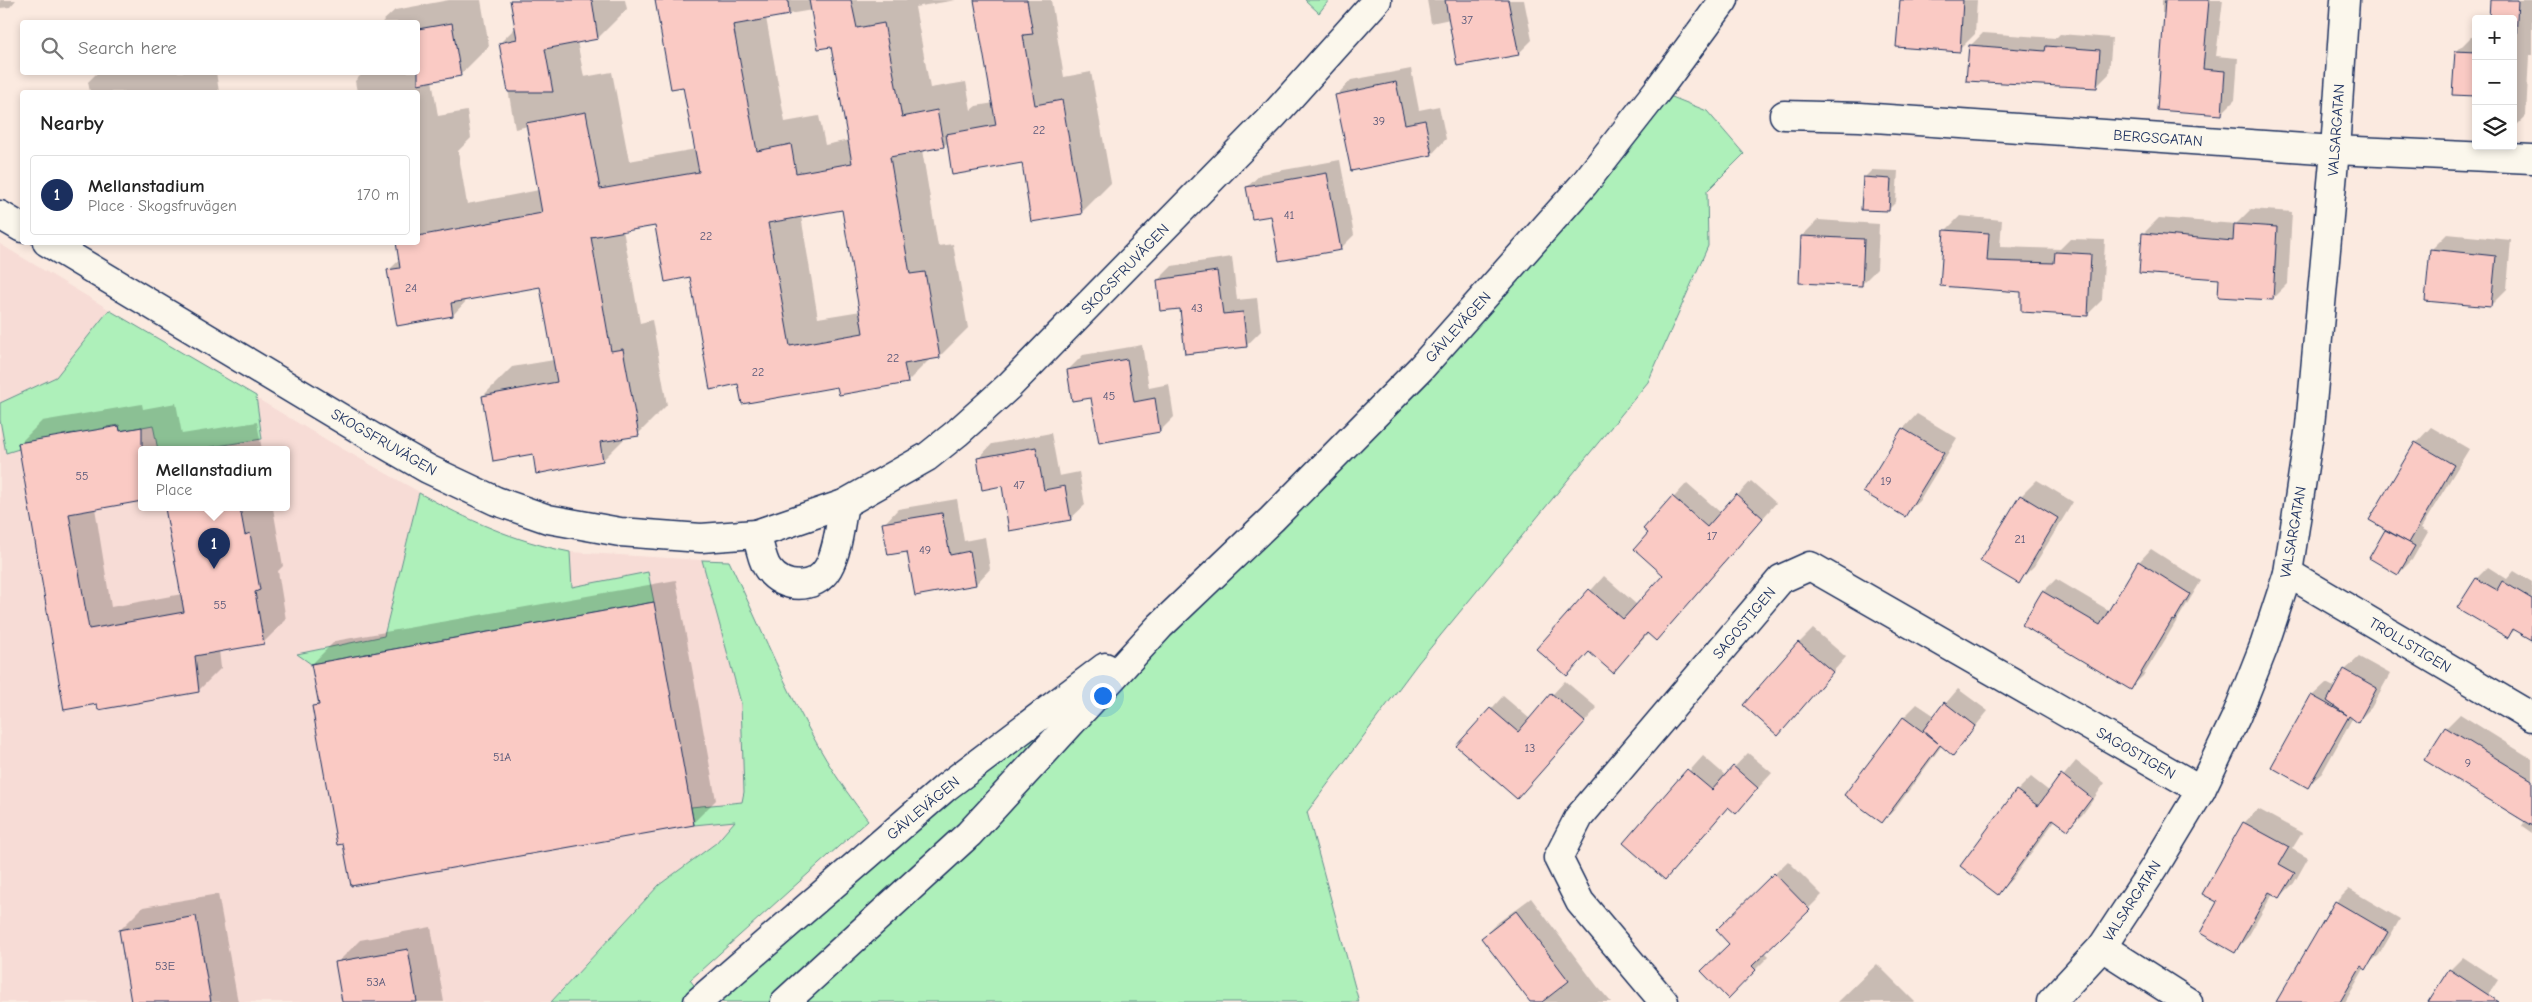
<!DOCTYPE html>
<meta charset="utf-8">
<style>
:root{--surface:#fff;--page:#f6f6f6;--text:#222;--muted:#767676;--line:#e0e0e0;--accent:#1b2f5e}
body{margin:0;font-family:"Comic Neue",sans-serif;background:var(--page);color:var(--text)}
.controls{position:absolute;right:15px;top:15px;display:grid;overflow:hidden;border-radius:5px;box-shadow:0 2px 8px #0003}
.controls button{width:45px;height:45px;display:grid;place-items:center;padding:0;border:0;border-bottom:1px solid var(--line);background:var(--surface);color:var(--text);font:25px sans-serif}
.you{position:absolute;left:1102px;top:695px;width:18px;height:18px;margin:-12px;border:4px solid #fff;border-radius:50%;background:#1a73e8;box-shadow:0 0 0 8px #1a73e833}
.badge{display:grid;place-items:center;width:32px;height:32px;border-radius:50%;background:var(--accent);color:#fff;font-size:16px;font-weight:700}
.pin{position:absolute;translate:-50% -41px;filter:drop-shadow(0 1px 2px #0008)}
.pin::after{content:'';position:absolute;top:26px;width:18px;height:15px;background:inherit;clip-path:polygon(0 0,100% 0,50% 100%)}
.popup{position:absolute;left:138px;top:446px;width:152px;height:65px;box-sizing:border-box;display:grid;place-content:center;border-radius:5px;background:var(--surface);filter:drop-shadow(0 1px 4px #0005);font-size:16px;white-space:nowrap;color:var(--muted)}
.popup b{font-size:19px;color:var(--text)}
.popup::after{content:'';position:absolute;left:50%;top:100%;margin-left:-10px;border:10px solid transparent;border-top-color:var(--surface)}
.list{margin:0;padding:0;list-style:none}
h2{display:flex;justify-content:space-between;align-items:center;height:65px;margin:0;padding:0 20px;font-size:21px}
h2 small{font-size:16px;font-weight:400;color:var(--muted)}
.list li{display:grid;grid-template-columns:32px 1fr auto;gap:15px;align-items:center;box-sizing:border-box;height:80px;margin:0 10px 10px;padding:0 10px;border:1px solid var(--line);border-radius:5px}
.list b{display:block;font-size:19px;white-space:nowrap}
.list p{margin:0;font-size:16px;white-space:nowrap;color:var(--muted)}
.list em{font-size:16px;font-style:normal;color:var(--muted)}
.icon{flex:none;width:28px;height:28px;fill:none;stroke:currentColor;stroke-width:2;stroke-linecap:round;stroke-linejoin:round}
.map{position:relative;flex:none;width:2532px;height:1002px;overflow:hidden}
.search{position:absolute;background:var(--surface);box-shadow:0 2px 8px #0003;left:20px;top:20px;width:400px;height:55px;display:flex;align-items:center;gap:12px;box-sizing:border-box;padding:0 18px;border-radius:5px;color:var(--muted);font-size:19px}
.panel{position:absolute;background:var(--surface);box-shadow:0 2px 8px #0003;left:20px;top:90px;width:400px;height:155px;border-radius:5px}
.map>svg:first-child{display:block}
</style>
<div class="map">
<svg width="2532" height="1002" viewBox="0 0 2532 1002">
<rect width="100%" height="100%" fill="#fbeae0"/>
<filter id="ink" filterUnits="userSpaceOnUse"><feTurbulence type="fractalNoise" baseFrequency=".02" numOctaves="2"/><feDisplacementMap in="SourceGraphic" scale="10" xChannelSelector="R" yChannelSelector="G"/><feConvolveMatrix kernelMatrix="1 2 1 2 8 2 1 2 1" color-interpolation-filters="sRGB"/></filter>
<g filter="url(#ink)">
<path fill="#f7dcd6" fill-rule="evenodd" d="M0,244L318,435L469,520L516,538L570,552L702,560L741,703L744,792L742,802L735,821L716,843L659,885L551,1002H0ZM142,450H286V508H142Z"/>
<g fill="#aef0ba" stroke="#64908c">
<path d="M1305,0H1329L1319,13Z"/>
<path d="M1657,91L1707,111L1744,154L1707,191L1708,246L1648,382L1418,663L1307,812L1359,1002H551L659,885L716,843L735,821L694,825L691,807L742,802L744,792L741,703L702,560L729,561C771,648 807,745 868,820L690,980L703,997L1160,626L1217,573Z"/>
<path d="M109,310L256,396L262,439L192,450H158L153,425L120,431L119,425L107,427L108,433L76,439L75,433L62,435L63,441L32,447L30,441L18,443L19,449L6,453L0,420V403L56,377Z"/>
<path d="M419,493C468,520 514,541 570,552L572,587L648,572L654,602L311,664L297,654L384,636Z"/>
</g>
<g fill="#0003" fill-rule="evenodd">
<path d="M0,0H16L10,7L0,8Z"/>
<path d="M449,0H481L489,46L460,75L432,80L438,116L467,111L471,138L458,151L467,204L539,190L528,126L515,129L500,43L516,27L512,0H625L627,9L598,38L577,41L584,77L612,72L629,161L696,149L684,85L660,0H956L915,7L930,88L966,82L971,110L976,106L994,103L996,0H1051L1064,77L1091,72L1111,183L1082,212L1023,161L948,142L944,146L922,150L938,246L953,244L968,328L939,357L930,359L907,382L838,386L739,383L691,276L656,224L623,230L640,323L652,320L667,405L638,434L626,437L603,460L534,452L483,396L512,367L554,360L541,286L469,298L453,315L398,324L389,270L418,242V92H357L355,81L364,72H418V22H382L395,10ZM812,10L832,45L849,140L825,145L819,116L785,122L766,18ZM843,208L861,311L818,318L801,216Z"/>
<path d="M1427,0H1524L1532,40L1518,54L1450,19L1431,23Z"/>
<path d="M1901,0H1977L1975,34L1959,50Z"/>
<path d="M2162,0H2223L2216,56L2238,58L2235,100L2221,114L2166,13H2162Z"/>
<path d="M2491,0H2532V55H2529L2526,116L2513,129V19Z"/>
<path d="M1983,33L2056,38L2060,34L2112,38L2109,74L2096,87L1970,46Z"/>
<path d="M2471,37H2476V95L2456,52Z"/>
<path d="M1411,69L1419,110L1439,106L1446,139L1432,154L1337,95L1351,80Z"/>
<path d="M98,72H216L219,92H90L88,82Z"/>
<path d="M1340,160L1354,235L1340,249L1272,214L1247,187L1261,174Z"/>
<path d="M1872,170L1898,171L1896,202L1888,210L1864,178Z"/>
<path d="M2251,209L2292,212L2288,283L2272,299L2220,278L2143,234L2159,218L2236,224Z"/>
<path d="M1960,216L2002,220L2000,247L2060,249L2070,239L2105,240L2102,300L2088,314L2023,291L1946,230Z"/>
<path d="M1818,220L1879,224L1877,269L1861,285L1802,236Z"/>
<path d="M2447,234L2511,240L2507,289L2491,305L2431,250Z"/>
<path d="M1232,257L1237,300L1257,298L1261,331L1247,345L1181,308L1158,280L1172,266Z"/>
<path d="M1142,345L1149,388L1169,384L1174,417L1160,431L1100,441L1092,396L1068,370L1083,355Z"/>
<path d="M176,403L182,434L257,422L262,450H142L95,508L111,607L182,594L167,508H273L283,566L278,571L286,620L263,643L219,650L221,668L198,691L99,709L19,444L42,421L142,404L143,409Z"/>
<path d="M1917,414L1957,438L1919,501L1904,515L1865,492L1903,429Z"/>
<path d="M2431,427L2469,449L2421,528L2428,532L2412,560L2398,574L2386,531L2416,443Z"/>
<path d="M1051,433L1059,476L1079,472L1085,505L1070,519L1003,485L978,459L992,444Z"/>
<path d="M2037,480L2073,502L2034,566L2018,582L2021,496Z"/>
<path d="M1751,481L1776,503L1670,625L1649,633L1613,672L1589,651L1538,649L1604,576L1637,605L1665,575L1650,533L1645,529L1687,483L1721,513Z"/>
<path d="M957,499L964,541L985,537L990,569L976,584L908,550L884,524L898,509Z"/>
<path d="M2151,549L2201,581L2143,676L2130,688L2023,625L2043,592L2056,579L2110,611L2139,562Z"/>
<path d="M2488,567L2507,579L2514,571L2532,582V639L2516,629L2508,636L2459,608L2477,578Z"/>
<path d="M676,580L716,800L693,823L314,707L319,701L312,664L335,641Z"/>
<path d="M1813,629L1846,657L1778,734L1799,643Z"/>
<path d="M2359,657L2390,674L2371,708L2358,721L2353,717L2322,773L2308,786L2312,696L2326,683L2336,688L2345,670Z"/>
<path d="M1565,681L1597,708L1530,784L1458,746L1503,696L1530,719Z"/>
<path d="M1958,689L1988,711L1953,754L1942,745L1896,808L1882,822L1903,718L1917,704L1935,716Z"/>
<path d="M2460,714L2532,759V833L2522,826L2525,821L2446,728Z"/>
<path d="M1748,753L1772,773L1736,812L1729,806L1679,864L1625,843L1703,756L1726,776Z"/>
<path d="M2076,761L2105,783L2082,815L2068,828L2056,819L2012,879L1998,893L2017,791L2031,777L2050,792Z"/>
<path d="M2258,809L2302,833L2292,849L2308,858L2294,883L2280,897L2273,893L2248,937L2234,951L2219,902L2204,894L2244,823Z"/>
<path d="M1788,861L1822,895L1765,952L1769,956L1728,997L1731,944L1717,930Z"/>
<path d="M2349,889L2400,919L2379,955L2365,967L2345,1002H2294L2336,902Z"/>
<path d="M218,894L238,1002H133L120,930L143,907Z"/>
<path d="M1531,898L1597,986L1611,1002H1532L1482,938L1496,924Z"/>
<path d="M431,927L444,1002H344L337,963L360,940Z"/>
<path d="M2463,957L2498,980L2484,1002H2429L2450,970Z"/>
<path d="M1877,964L1915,1002H1838Z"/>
</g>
<g fill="#facac4" stroke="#1b2f5e" fill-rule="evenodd">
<path d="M510,0H592L598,39L545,49L553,92H508L499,43L517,39Z"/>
<path d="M655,0H788L789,15L733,25L757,151L791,144L796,173L852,163L831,47L818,49L809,0H851L857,28L884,23L902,117L937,110L944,147L890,157L910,274L925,272L940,358L904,364L908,383L839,395L837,387L742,404L738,384L710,390L690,277L665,282L655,226L591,237L611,351L623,349L639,436L600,442L603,461L536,474L533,454L493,461L482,396L557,382L540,287L451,303L453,316L397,326L387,270L400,268L396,242H418V236L542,213L526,123L586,112L600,189L699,172L683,87L671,89ZM842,210L863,333L790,346L768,223Z"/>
<path d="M974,0H1027L1033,34L1023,35L1035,105L1062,100L1082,214L1031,222L1022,163L952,175L946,134L996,125Z"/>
<path d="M1445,0H1508L1519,55L1457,66Z"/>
<path d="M1900,0H1963L1960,52L1896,47Z"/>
<path d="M2165,0H2209L2203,69L2225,71L2222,115L2157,110Z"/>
<path d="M2490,0H2518L2513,99V19H2489Z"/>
<path d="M452,23L461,76L418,84V29Z"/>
<path d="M1969,45L2045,51L2046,46L2100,50L2097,88L1966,81Z"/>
<path d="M2455,51L2476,52V96L2452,95Z"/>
<path d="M1396,82L1405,124L1425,120L1432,155L1351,171L1335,95Z"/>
<path d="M1327,173L1341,250L1279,261L1271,216L1252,219L1246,187Z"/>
<path d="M1863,177L1891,179L1889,211L1861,210Z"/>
<path d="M2234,224L2277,227L2273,300L2218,297L2219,279L2139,273L2142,233L2233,241Z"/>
<path d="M1944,230L1989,233L1987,261L2054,263L2055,252L2091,254L2088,316L2021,312V292L1940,286Z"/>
<path d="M1801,236L1864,239L1862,286L1799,283Z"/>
<path d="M2430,249L2496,256L2491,307L2425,301Z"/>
<path d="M1217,271L1223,314L1243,312L1247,347L1185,354L1180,309L1160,311L1157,280Z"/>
<path d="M1127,359L1134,402L1155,398L1160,432L1099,443L1091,398L1072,401L1067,370Z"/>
<path d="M119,426L120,431L142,427V501L69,514L89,629L184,612L165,508H240L245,535L250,533L260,590L255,592L264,644L195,656L199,692L98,710L97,704L64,710L18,443Z"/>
<path d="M1902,428L1944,453L1905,517L1863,492Z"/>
<path d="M2415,442L2454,465L2409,543L2369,520Z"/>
<path d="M1036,447L1044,490L1065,486L1071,520L1009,531L1002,486L982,490L977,458Z"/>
<path d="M1736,494L1763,518L1656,641L1647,633L1613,673L1589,652L1567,676L1536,649L1589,589L1623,619L1663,575L1634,549L1648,533L1643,529L1672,496L1707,527Z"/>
<path d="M2020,495L2058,518L2019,584L1980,561Z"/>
<path d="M942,513L950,555L970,551L976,585L915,596L907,552L888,555L882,523Z"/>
<path d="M2385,530L2415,546L2398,575L2369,558Z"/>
<path d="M2138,561L2190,594L2174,621L2172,620L2131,690L2022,625L2042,591L2100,625Z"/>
<path d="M2476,578L2497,590L2502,581L2532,599V640L2513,629L2508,638L2457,608Z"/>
<path d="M654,602L694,825L351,886L343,844L337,845L312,706L319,705L311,664Z"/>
<path d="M1798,642L1833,672L1778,736L1743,705Z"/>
<path d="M2344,669L2377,688L2358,723L2349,716L2308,788L2271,767L2311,695L2347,715L2327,701Z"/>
<path d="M1551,693L1585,722L1517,799L1456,746L1490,708L1518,732Z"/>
<path d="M1944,702L1975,726L1953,756L1940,745L1882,823L1844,795L1903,717L1938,743L1923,730Z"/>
<path d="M2445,727L2532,780V826L2424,760Z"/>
<path d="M1733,766L1758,788L1736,814L1728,807L1665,880L1623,843L1687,769L1712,790Z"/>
<path d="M2061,774L2092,798L2068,830L2053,819L1998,895L1960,866L2016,790L2038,806Z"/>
<path d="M2243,822L2289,847L2279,864L2295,873L2280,898L2269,892L2235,953L2200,933L2217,902L2202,894Z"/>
<path d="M1774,873L1810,910L1752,966L1756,970L1728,999L1701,971L1729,944L1716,930Z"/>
<path d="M2335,901L2388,932L2366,970L2361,966L2340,1002H2276Z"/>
<path d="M1516,911L1569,981L1542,1002H1530L1481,938Z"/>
<path d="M196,916L211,1002H131L119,930Z"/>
<path d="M408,949L417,1002H342L335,962Z"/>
<path d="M2449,969L2499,1002H2428Z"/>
</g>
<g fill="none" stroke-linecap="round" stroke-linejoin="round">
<defs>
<g id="minor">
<path d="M1784,115L1860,117L2335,150L2532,159"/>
<path d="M0,215L22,228"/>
<path d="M47,242L374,438L428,469L496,501L548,519L620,532L701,538L756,534L844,504L927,457L957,433L1009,386L1274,115L1377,0"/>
<path d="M756,534C760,544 762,562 769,570C783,589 815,591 828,568C838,551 840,524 844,504"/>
<path d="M2288,573L2532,717"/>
<path d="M2102,947L2188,1002"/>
<path d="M1664,1002L1580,902L1558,858L1579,817L1781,579L1810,566L2201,790"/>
<path d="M2051,1002L2102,947L2154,868L2201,790L2236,717L2264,646L2288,573L2310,426L2335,150L2345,0"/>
</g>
<g id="major">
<path d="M698,1002L946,787L1105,667"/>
<path d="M785,1002L969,834L1160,626L1272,519L1420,369L1584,184L1657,91L1724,0"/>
</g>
</defs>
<use href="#minor" stroke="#1b2f5e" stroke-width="31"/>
<use href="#major" stroke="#1b2f5e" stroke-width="31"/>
<use href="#minor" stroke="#fbf7ec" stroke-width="28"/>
<use href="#major" stroke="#fbf7ec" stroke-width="28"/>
</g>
</g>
<g text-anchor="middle" stroke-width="5" stroke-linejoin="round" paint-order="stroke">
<g font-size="12" fill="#535678">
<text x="1467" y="24">37</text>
<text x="1379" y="125">39</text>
<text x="1039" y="134">22</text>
<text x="1289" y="219">41</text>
<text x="706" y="240">22</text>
<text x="411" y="292">24</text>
<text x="1197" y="312">43</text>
<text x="893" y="362">22</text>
<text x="758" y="376">22</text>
<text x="1109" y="400">45</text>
<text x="82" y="480">55</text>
<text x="1886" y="485">19</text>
<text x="1019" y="489">47</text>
<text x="1712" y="540">17</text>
<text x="2020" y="543">21</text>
<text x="925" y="554">49</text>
<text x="220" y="609">55</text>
<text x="1530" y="752">13</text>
<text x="502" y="761">51A</text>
<text x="2468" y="767">9</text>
<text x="165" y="970">53E</text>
<text x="376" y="986">53A</text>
</g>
<g font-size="15" fill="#1b2f5e" stroke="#fbf7ec">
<text transform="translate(2336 130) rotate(-86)" y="5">VALSARGATAN</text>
<text transform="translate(2158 138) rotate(4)" y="5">BERGSGATAN</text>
<text transform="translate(1125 269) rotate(-46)" y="5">SKOGSFRUVÄGEN</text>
<text transform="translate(1458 327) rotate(-48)" y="5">GÄVLEVÄGEN</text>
<text transform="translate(384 442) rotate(30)" y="5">SKOGSFRUVÄGEN</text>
<text transform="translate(2293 532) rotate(-80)" y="5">VALSARGATAN</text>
<text transform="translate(1744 623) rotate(-50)" y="5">SAGOSTIGEN</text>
<text transform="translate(2410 645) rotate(31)" y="5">TROLLSTIGEN</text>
<text transform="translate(2136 753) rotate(30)" y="5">SAGOSTIGEN</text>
<text transform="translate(923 808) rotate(-40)" y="5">GÄVLEVÄGEN</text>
<text transform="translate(2132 901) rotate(-57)" y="5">VALSARGATAN</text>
</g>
</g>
</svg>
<div class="controls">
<button>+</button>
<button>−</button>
<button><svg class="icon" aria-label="layers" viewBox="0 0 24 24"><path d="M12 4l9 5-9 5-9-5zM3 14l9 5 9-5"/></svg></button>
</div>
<div class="you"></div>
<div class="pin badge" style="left:214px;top:569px">1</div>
<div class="popup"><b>Mellanstadium</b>Place</div>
<div class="search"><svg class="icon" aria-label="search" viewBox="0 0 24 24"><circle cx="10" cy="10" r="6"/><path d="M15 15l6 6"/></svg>Search here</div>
<section class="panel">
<h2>Nearby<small></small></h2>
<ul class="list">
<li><span class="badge">1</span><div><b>Mellanstadium</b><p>Place · Skogsfruvägen</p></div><em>170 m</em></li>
</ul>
</section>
</div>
